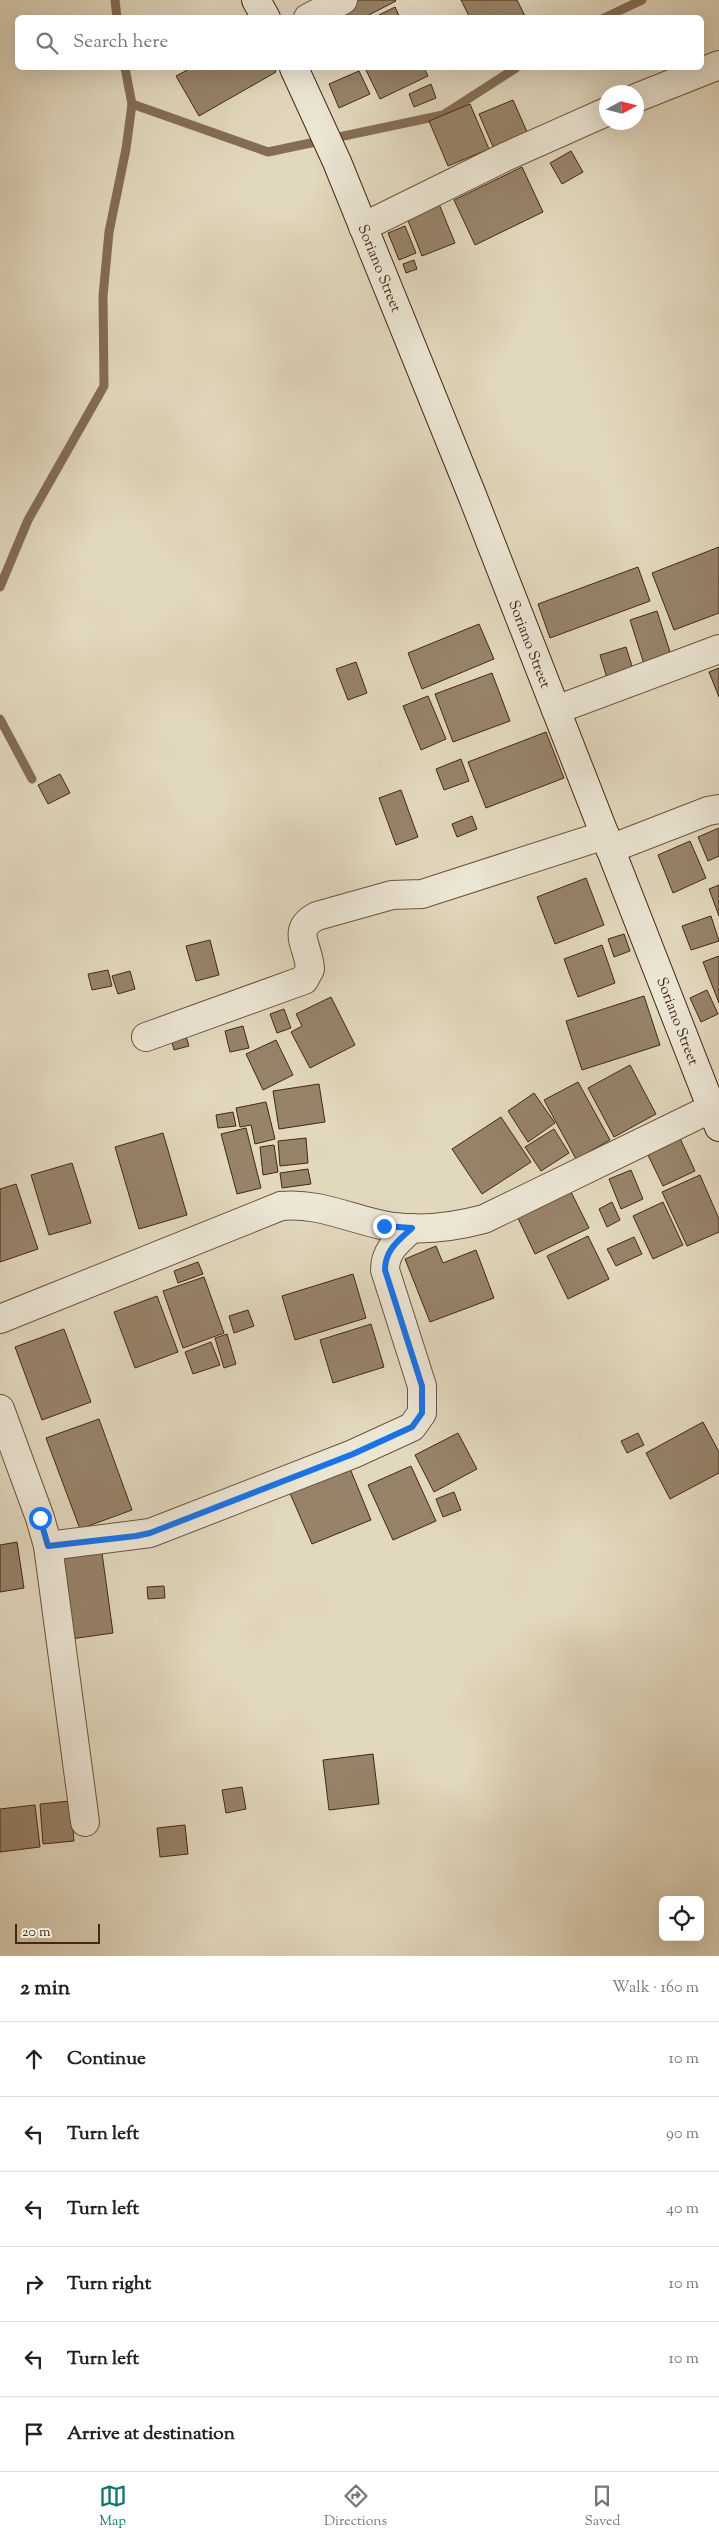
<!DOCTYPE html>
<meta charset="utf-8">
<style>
:root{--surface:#fff;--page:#f2f2f2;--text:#222;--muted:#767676;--line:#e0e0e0;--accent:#0f766e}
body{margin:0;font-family:"Sorts Mill Goudy",serif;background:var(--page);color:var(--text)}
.controls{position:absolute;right:15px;bottom:15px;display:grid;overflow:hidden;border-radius:8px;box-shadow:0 5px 20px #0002}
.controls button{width:45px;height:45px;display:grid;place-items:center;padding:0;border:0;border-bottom:1px solid var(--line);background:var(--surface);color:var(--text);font:25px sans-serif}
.compass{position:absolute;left:599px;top:85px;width:45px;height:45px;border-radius:50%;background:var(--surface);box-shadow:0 5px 20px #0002;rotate:83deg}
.scale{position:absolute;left:15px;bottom:12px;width:85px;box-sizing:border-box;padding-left:5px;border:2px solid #462710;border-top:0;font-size:14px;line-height:18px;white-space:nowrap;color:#462710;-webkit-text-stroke:4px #ece6d5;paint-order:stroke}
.stop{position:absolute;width:15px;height:15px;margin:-11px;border:4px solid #1a73e8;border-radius:50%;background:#fff}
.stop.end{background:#1a73e8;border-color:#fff;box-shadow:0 1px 5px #0008}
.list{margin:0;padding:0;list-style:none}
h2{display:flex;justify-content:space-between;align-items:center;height:65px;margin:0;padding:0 20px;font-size:21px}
h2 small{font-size:16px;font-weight:400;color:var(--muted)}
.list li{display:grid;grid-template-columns:32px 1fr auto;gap:15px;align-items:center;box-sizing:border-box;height:75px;padding:0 20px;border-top:1px solid var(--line)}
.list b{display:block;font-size:19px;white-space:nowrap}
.list em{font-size:16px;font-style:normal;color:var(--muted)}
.icon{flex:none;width:28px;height:28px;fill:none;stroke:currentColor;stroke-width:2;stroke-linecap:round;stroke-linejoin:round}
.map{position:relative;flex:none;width:719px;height:1956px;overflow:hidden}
.search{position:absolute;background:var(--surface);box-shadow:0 5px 20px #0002;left:15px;right:15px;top:15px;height:55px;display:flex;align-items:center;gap:12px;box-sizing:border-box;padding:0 18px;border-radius:8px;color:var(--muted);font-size:19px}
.sheet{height:515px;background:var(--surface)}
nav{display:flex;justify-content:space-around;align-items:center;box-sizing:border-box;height:70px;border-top:1px solid var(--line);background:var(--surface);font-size:14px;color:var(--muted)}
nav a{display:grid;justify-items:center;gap:2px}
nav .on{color:var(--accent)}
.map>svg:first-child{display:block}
</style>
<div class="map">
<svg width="719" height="1956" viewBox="0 0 719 1956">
<rect width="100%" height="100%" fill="#e2d8be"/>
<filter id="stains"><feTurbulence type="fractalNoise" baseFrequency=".004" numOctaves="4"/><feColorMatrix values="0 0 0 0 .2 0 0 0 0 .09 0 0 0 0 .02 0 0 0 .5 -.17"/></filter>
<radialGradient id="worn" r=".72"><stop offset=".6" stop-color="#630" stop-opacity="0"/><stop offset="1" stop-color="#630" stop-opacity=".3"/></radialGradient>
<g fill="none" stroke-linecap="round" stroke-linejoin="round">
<g stroke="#846d55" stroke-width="9">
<path d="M115,0L117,18"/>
<path d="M604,18L642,0"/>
<path d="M132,104L268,152L443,115L516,68"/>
<path d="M0,587L28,520L104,386L103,296L109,232L126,149L132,104L125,68"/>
<path d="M0,719L32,779"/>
</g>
</g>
<g fill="#97836a" stroke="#462710">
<path d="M357,0H395L396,1L363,18H338L334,12Z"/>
<path d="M461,0H517L526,18H470Z"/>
<path d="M395,7L400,18H373Z"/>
<path d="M191,68H274L276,72L199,116L176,76Z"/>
<path d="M365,68H424L428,76L380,99Z"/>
<path d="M359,71L370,94L339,108L329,84Z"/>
<path d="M431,84L436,98L414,107L409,94Z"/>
<path d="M513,100L528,134L494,149L479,114Z"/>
<path d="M470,104L489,149L448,166L429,121Z"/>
<path d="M571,151L583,172L562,184L550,163Z"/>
<path d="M522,167L543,212L475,245L454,200Z"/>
<path d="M439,204L455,243L422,256L407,218Z"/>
<path d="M405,226L416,253L399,260L388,233Z"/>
<path d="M414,260L417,269L406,273L403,264Z"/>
<path d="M719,547V613L674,630L652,573Z"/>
<path d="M638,567L650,601L550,638L538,604Z"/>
<path d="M657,611L671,655L644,664L630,620Z"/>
<path d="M479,624L494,659L422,689L408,653Z"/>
<path d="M626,647L633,669L607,678L600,655Z"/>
<path d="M356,662L367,693L348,700L336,669Z"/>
<path d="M719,668V697L709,672Z"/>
<path d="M492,673L510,721L453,742L435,694Z"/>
<path d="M428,696L446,739L421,750L403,706Z"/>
<path d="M546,732L564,778L486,808L468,762Z"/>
<path d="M461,759L469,781L444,790L436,769Z"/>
<path d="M60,774L70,793L48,804L38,785Z"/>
<path d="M401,790L418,837L396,845L379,798Z"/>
<path d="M472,816L477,829L457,837L452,824Z"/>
<path d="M719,828V856L708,861L698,837Z"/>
<path d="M690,841L706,878L673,893L658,855Z"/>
<path d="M586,878L604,925L555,944L537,897Z"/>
<path d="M719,885V916L709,889Z"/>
<path d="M711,916L719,941L691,950L682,926Z"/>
<path d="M624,934L630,951L614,957L608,939Z"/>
<path d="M210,940L219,975L196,981L186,946Z"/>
<path d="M602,945L615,983L578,997L564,959Z"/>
<path d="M719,956V1003L703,962Z"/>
<path d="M108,970L112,986L92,990L88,974Z"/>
<path d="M130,971L135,989L118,994L112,976Z"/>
<path d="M707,990L718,1014L701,1022L690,998Z"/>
<path d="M644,996L660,1045L582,1070L566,1021Z"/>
<path d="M331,997L355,1045L310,1068L291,1032L302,1026L296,1014Z"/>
<path d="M284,1009L291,1028L277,1033L270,1014Z"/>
<path d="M243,1026L249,1048L230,1052L225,1031Z"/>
<path d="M183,1027L189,1046L174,1050L169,1031Z"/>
<path d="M276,1040L293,1075L263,1090L246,1054Z"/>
<path d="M630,1065L656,1114L614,1137L588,1088Z"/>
<path d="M578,1082L610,1140L576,1159L544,1100Z"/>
<path d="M319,1084L325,1122L279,1129L273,1091Z"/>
<path d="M534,1093L555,1123L528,1142L508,1111Z"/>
<path d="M266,1102L275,1139L255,1144L251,1125L240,1127L236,1108Z"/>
<path d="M233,1112L236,1126L218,1128L216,1115Z"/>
<path d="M501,1117L531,1162L482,1194L452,1149Z"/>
<path d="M246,1128L261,1188L237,1194L221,1134Z"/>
<path d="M554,1129L569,1153L541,1171L525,1147Z"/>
<path d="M163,1133L187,1215L139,1229L115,1147Z"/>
<path d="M679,1136L695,1171L663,1186L646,1151Z"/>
<path d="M306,1138L308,1163L280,1166L278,1141Z"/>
<path d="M274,1145L278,1172L263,1175L260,1147Z"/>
<path d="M72,1163L91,1223L49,1235L31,1175Z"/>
<path d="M308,1169L311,1184L282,1188L280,1173Z"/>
<path d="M631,1170L643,1199L621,1209L609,1179Z"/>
<path d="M700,1175L719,1219V1232L687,1246L662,1192Z"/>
<path d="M16,1184L38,1249L0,1262V1189Z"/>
<path d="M570,1190L589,1228L535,1254L517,1216Z"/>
<path d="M612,1202L620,1220L607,1227L599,1209Z"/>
<path d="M663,1202L683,1245L653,1259L633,1216Z"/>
<path d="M588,1236L609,1279L568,1299L547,1256Z"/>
<path d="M634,1237L642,1254L616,1266L607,1249Z"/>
<path d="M436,1246L443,1263L476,1250L494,1298L430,1322L405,1259Z"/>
<path d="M198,1262L203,1274L178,1283L174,1271Z"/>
<path d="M353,1274L366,1318L295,1340L282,1296Z"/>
<path d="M204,1277L224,1333L183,1348L163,1291Z"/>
<path d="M157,1296L178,1352L135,1368L114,1312Z"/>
<path d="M248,1310L254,1326L234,1333L229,1316Z"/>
<path d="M371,1324L384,1367L333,1383L320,1340Z"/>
<path d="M64,1329L91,1402L42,1420L15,1347Z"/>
<path d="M227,1334L236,1364L224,1368L215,1338Z"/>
<path d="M211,1342L220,1365L193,1374L185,1352Z"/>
<path d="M99,1419L132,1510L80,1529L46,1438Z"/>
<path d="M703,1422L719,1452V1473L670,1499L646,1453Z"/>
<path d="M458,1433L477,1469L434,1492L415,1455Z"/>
<path d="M638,1433L644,1445L627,1453L621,1441Z"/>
<path d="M349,1466L371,1520L312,1544L289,1491Z"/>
<path d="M411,1466L436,1521L393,1540L368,1485Z"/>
<path d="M454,1492L461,1510L443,1517L436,1499Z"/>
<path d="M17,1542L24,1588L0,1592V1545Z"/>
<path d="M102,1553L113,1633L71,1639L60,1559Z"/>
<path d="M164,1586L165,1598L148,1599L147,1587Z"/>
<path d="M373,1754L379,1804L329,1810L323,1760Z"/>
<path d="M242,1787L246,1809L226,1813L222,1790Z"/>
<path d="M70,1801L74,1841L43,1844L40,1804Z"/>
<path d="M35,1805L40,1847L0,1852V1809Z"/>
<path d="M185,1825L188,1854L160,1857L157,1828Z"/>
</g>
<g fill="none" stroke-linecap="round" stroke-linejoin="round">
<defs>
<g id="street">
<path d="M308,18L343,0"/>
<path d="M636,98L719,65"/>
<path d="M363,227L505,157L606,112"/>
<path d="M556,710L719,649"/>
<path d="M610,849L708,811L719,809"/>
<path d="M146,1037L304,980L310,969C309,946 290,930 317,916L392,895L422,894L605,835"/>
<path d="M0,1319L281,1206C315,1202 349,1218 382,1225C416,1232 450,1228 484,1219L712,1108"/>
<path d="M0,1409L40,1518L48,1546L85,1822"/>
<path d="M48,1546L150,1533L353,1454L412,1427L422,1413V1386L385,1270C385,1250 398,1241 412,1228"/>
</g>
<g id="secondary">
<path d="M256,0L266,18"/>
<path d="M294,68L337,162L472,495L719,1127"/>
</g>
</defs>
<use href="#street" stroke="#6d533c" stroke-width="30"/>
<use href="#secondary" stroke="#462710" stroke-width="30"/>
<use href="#street" stroke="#ece6d5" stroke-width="28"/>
<use href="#secondary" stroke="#ece6d5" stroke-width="28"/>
</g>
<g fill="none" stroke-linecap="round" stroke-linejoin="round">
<path stroke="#1a73e8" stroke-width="6" d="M40,1518L48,1546L136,1536L150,1533L353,1454L412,1427L422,1413V1386L385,1270C385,1250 398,1241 412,1228L384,1226"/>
</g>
<g text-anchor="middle" stroke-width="4.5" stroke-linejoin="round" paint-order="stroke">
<g font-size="15" fill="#462710" stroke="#ece6d5">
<text transform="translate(380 268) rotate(68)" y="5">Soriano Street</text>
<text transform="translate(530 644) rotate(69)" y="5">Soriano Street</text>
<text transform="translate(678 1021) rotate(69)" y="5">Soriano Street</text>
</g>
</g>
<rect width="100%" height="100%" filter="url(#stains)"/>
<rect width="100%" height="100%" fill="url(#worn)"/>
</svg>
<div class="controls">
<button><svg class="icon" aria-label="locate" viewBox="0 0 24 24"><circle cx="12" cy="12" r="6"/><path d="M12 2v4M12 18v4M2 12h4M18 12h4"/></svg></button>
</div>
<svg class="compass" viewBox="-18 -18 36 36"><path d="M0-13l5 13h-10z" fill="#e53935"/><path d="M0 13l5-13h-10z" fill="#767676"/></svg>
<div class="scale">20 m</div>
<div class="stop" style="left:40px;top:1518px"></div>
<div class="stop end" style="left:384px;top:1226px"></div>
<div class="search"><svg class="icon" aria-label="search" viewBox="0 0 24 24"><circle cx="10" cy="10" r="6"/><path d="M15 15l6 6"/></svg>Search here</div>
</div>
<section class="sheet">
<h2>2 min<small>Walk · 160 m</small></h2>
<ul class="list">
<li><svg class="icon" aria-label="ahead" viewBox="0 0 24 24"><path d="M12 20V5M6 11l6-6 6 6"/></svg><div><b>Continue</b></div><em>10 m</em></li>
<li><svg class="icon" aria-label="left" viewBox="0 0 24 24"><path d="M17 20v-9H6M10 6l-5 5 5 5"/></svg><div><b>Turn left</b></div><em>90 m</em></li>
<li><svg class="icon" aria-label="left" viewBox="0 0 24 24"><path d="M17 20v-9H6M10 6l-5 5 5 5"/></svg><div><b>Turn left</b></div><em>40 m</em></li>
<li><svg class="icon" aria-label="right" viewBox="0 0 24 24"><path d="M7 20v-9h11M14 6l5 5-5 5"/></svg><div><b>Turn right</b></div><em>10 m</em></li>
<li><svg class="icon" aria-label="left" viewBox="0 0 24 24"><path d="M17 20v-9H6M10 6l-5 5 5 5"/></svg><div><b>Turn left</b></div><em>10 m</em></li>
<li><svg class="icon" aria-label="arrive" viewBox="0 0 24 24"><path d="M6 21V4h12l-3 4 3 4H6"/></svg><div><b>Arrive at destination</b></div></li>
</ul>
</section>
<nav>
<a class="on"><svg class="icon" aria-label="map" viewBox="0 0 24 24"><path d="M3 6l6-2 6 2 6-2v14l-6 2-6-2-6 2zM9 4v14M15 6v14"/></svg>Map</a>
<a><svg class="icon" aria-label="directions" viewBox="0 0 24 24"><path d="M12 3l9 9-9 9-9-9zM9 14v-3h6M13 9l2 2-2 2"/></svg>Directions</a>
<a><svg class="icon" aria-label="saved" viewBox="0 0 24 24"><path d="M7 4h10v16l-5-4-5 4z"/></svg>Saved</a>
</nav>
